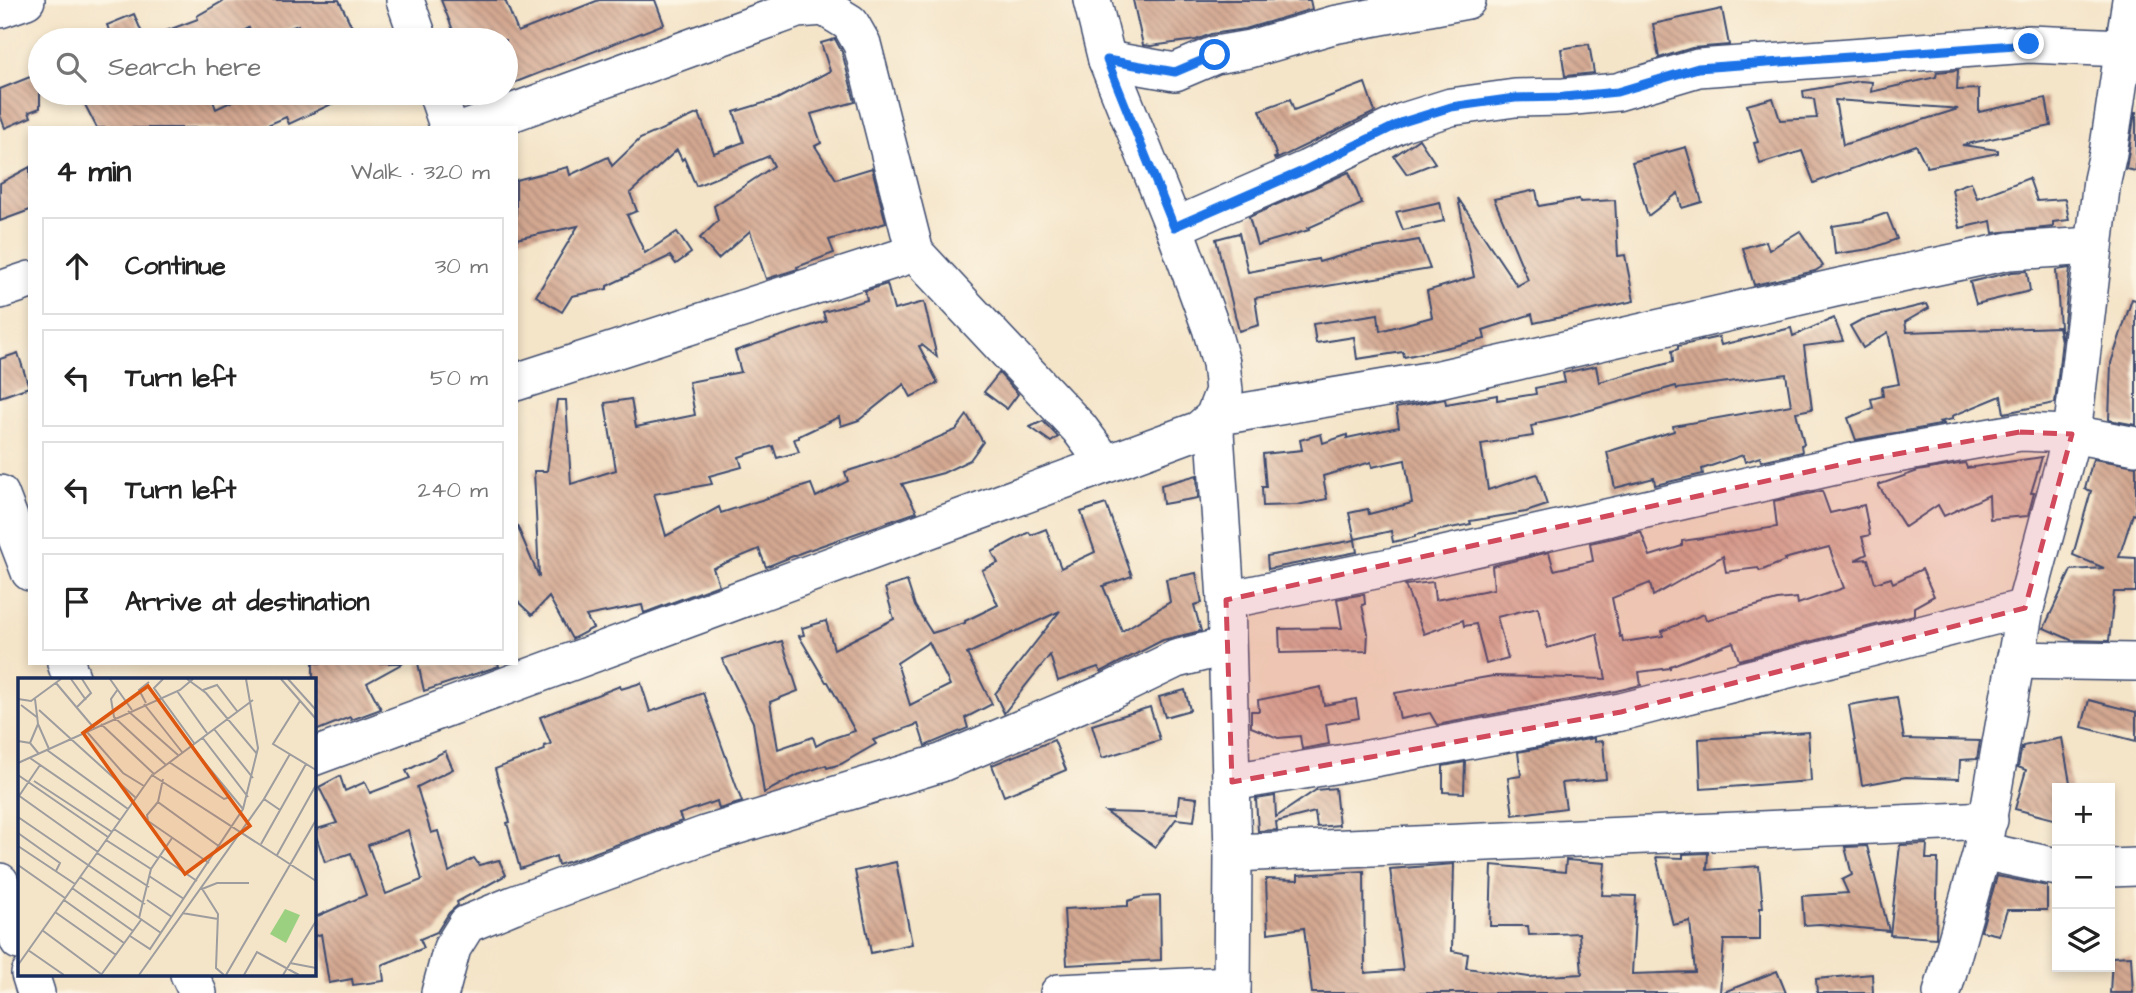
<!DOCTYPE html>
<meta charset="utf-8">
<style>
:root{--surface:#fff;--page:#f6f6f6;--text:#222;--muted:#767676;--line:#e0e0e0}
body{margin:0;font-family:"Architects Daughter",sans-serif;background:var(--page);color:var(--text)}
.controls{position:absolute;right:21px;bottom:21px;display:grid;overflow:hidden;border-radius:0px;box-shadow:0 4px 10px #0003}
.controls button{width:63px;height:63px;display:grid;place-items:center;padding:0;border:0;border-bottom:2px solid var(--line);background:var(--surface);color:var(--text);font:35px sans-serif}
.stop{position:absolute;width:21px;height:21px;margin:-16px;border:5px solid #1a73e8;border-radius:50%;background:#fff}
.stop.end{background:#1a73e8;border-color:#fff;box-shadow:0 2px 7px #0008}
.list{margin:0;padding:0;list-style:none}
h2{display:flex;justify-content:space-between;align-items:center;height:91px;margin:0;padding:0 28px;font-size:30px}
h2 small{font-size:23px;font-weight:400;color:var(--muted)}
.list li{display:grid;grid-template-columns:46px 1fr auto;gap:21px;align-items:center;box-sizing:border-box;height:98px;margin:0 14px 14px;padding:0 14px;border:2px solid var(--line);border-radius:0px}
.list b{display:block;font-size:26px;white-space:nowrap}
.list em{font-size:23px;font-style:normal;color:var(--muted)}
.icon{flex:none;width:38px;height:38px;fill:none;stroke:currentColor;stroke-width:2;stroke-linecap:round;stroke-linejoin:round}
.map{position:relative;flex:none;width:2136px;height:993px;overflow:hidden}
.search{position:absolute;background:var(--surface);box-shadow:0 4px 10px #0003;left:28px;top:28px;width:490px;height:77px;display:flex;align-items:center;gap:18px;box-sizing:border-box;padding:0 24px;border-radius:38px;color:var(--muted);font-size:26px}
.panel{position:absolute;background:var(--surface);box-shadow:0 4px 10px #0003;left:28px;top:126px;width:490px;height:539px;border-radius:0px}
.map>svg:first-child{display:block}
</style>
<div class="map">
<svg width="2136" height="993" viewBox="0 0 2136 993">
<defs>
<pattern id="building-back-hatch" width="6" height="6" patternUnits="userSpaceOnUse" patternTransform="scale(1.75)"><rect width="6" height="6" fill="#d4a891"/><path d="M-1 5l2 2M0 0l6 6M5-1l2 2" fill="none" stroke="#ab897a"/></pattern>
</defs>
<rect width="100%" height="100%" fill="#fcf5e5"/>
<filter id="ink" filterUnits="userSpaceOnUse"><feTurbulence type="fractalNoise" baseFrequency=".0143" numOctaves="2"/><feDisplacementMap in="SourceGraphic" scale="14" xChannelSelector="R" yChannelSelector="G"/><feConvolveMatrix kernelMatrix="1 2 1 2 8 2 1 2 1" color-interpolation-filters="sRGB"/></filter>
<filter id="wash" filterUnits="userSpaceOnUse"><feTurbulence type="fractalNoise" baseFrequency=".00686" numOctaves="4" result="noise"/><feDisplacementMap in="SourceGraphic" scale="28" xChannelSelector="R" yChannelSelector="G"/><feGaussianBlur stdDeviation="1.57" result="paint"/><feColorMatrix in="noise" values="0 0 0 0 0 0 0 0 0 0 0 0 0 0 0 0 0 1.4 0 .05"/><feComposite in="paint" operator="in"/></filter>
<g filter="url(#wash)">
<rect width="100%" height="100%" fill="#f4e4c8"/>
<g id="blocks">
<g fill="url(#building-back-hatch)" fill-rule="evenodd">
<path d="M225,0H339L353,29L321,40H303L298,25L255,40H253L249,28L226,40H147V38L198,19L197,16Z"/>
<path d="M441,0H505L518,32L599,0H655L664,24L506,86V40H457Z"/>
<path d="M1133,0H1310L1312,9L1245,29L1211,34L1196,40L1151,46L1143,45Z"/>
<path d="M1722,9L1729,45L1692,48L1659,58L1653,24Z"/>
<path d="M134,14L145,40H113L107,25Z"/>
<path d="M835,39L842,52L855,102L811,114L821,143L815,146L836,179L872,168L886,223L829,240L834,253L797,267L798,269L766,279L750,231L718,259L700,238L718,221L714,206L774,166L769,156L696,186L684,158L682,160L677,150L630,193L637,211L627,215L645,253L677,232L691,253L676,264L670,256L607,286V289L572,296L562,312L536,296L578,226L516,239V180L568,167L570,175L608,157L612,166L640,139L699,113L714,153L744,142L734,112L777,99L830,71L821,43Z"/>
<path d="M1589,44L1594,73L1565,76L1561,49Z"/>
<path d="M1958,70L1957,90L1979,89V112L2046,98L2051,126L1962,145L1998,150V153L1927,167L1916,145L1814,183L1802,151L1760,164L1754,143L1758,142L1747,105L1773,98L1780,120L1817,118L1814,99L1804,98L1803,91L1860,81L1872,82L1871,92L1936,77L1937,72ZM1835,100L1948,108L1958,109L1843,145Z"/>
<path d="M40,73V108L29,112L31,117L5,128L0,115V89Z"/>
<path d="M1365,83L1375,112L1275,160L1274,158L1277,157L1260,110L1290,99L1294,110Z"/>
<path d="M79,93H210L216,109L250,93H355L289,124L286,117L261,128H97Z"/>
<path d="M2135,112H2136V171L2126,169Z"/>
<path d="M1419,139L1435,163L1407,174L1394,156Z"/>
<path d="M1686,147L1702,202L1682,208L1678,193L1648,216L1632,162Z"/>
<path d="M30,167V210L0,221V183Z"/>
<path d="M1349,172L1362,204L1308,228L1309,230L1257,245L1249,217Z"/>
<path d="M2029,178L2037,201L2065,199L2069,220L2053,222V227L1993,233L1991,221L1960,228L1952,189L1971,182L1977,198Z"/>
<path d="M1536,190L1539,206L1579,199L1580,202L1615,200L1618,256L1625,255L1634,301L1534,323L1532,314L1483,330L1485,339L1404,357L1403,352L1357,359L1354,337L1316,343L1313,324L1378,314L1380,331L1432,317L1427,291L1474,277L1458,198L1517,286L1528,280L1494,199Z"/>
<path d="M1440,202L1444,221L1403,230L1396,212Z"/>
<path d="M1887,213L1897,239L1870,249L1835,254L1832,226L1864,221Z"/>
<path d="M1800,231L1823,266L1815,271L1754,285L1743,248L1766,241L1769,250Z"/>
<path d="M1239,233L1248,272L1318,259L1319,262L1358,251L1419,240L1430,269L1255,298L1259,325L1239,331L1216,239Z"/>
<path d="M2070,268L2055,403L2004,413L2001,396L1952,416L1953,419L1938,422L1945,424L1856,440L1848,418L1873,408L1871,399L1883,396L1882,387L1899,384L1888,332L1863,348L1850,326L1861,320L1927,304L1929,308L1905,322L1907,332L2058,327L2061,341L2056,270Z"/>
<path d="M2027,271L2030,291L1976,304L1970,282L2012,272Z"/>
<path d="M887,284L894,310L924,302L937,357L922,345L919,346L938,383L911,397L904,384L859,420L841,426L839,417L799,436V438L794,439L799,452L777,458L773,446L739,457L742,467L709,476L712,484L654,494L666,536L719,507L721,513L811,484L816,497L848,481L845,472L892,457L956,430L967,415L983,442L970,460L943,473L902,484L917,512L803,552L766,567L759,549L713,568L719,585L644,613L642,605L586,616L593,628L572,639L549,597L532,615L516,600V523L539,577L534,471H547L557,400H566L571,484L616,470L605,403L631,399L636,427L695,415L689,382L741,372L735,351L826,321L823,312L867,300L865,291Z"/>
<path d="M2132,299L2136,300V425L2109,420L2111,363Z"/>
<path d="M1834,318L1843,341L1804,346L1812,409L1796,412L1804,444L1801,445L1802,452L1761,461L1760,457L1745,462L1743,455L1702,469L1703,474L1655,485L1654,478L1615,488L1607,452L1674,431L1673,426L1791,405L1786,374L1677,389L1676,386L1569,416L1536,423V425L1531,426L1533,436L1481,444L1488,490L1537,474L1547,505L1526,512L1470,521L1471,524L1415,535V537L1393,542L1391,531L1355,539L1349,513L1368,509L1369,514L1412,503L1405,460L1372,467L1371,462L1323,476L1327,499L1297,505L1263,506L1262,487H1266L1263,454L1302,450L1300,440L1321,434L1323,443L1347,435V438L1399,427L1396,408L1445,399L1446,404L1497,395V400L1536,394L1535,388L1565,382L1563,373L1596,366L1599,382L1673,362L1672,351L1678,349V346L1719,337L1721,345L1791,328L1793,336Z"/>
<path d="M18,353L29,387L0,397V359Z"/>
<path d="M999,373L1018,394L1007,409L984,392Z"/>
<path d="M1043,421L1058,437L1051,442L1030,427Z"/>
<path d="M2042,457L2031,493H2034L2028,516L1990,519L1989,495L1944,516L1938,505L1905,527L1878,485L1918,471L1965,463L1967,468Z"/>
<path d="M2093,459L2136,466V515L2133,514L2119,557L2136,558V592H2114L2109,641L2071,640L2044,628L2071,570L2104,568L2073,555L2091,491L2085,489Z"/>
<path d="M1197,475L1198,498L1163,504L1161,485Z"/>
<path d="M1822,491L1830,513L1864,505L1870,535L1862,537L1867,554L1855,560L1868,559L1875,583L1891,578L1893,583L1922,569L1934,596L1914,607V615L1739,660L1733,642L1670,666V668L1639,672L1641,685L1616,691L1437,725L1430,713L1400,719L1395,693L1493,676L1606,679L1597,634L1547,648L1538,607L1497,617L1508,658L1486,664L1476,624L1464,626L1463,620L1424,634L1405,585L1433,582L1435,600L1494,589L1492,566L1549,552L1554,570L1593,561L1590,543L1641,532L1650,556L1682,546V541L1777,527L1774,501ZM1829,547L1844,588L1798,604L1797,598L1777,600L1706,620L1704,614L1662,631L1663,636L1623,642L1622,636L1620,637L1612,598L1650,583L1653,596L1723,556L1726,572L1758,568L1760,571L1785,561L1784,559Z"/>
<path d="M1106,504L1132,576L1103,586L1122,631L1170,602L1166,579L1196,573L1202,603L1194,605L1201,631L1163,640L1101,672L1098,667L1058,681L1050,655L1004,713L995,694L1060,611L967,654L992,704L965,718L968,728L925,746L918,724L873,740L876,744L841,764L827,768L826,765L798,775L764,793L753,722L722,659L782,641L798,691L770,702L778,749L813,737L816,746L827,740L855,731L828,682H826L799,636L804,635L802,628L826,621L834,649L894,619L885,588L907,581L915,606L932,633L965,623V621L998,605L982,570L998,563L992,552L1029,532L1031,535L1046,529L1061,568L1095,552L1081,512ZM929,642L950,685L910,705L897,663Z"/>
<path d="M1355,540L1357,552L1268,569L1267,556Z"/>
<path d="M1364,594L1365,604L1362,605L1368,633L1367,651L1280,653L1279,629L1342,628L1337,599Z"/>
<path d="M313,663H403L367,683L381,709L351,720L350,717L313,732Z"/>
<path d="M418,663H498L499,666L424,691Z"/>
<path d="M641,683L650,712L703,693L742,802L719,809L717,801L679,814L682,821L574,860L558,865L556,856L520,869L507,823L510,822L495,769L545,750L544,746L551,744L540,717L620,686L621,689Z"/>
<path d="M1321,687L1324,705L1356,699L1359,718L1326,724L1329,744L1302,749L1300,736L1278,738L1251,727V711H1259L1258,700Z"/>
<path d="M1185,690L1190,710L1165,717L1159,697Z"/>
<path d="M1897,697L1904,739L1980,741L1977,759L1960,760L1959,779L1906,777L1862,785L1849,705Z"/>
<path d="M2089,700L2136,712V741L2082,727Z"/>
<path d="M1150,707L1160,740L1102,758L1092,725Z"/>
<path d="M1808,732L1811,781L1701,789L1699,739Z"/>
<path d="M1594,738V742L1603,741L1606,779L1562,783L1566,808L1513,815L1508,778L1521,776L1518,752Z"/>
<path d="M2062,738L2071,788H2057V820L2015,809L2026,770L2018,767L2022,746V750L2023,746Z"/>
<path d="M1054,740L1066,770L1004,796L992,765Z"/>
<path d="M445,751L453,769L417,787L431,833L438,831L449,872L474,858L479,865L499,860L506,875L457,902L458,905L449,913L437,932L420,939L424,948L382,965L384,981L353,985L352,979L329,983L321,934L313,937V918L366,895L351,853L325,862L314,830L337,823L319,787L340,776L345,791L365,782L370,793L410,778L406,771ZM408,830L422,880L386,894L368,845Z"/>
<path d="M1465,762L1464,793L1443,792V766Z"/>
<path d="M1335,788L1339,825L1317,827L1315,812L1276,822L1277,830L1258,831L1256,799L1275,796L1276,817L1316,790Z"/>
<path d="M1179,796L1197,798L1194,821L1176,819L1155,847L1106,812L1177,814Z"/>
<path d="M1927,844L1926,859H1938L1936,938L1890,935L1900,845Z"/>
<path d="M1867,846L1889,931L1820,924L1804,925L1802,896L1848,893L1842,880L1852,875L1845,847Z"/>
<path d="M1708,853L1707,870L1759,866L1763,908H1760V940H1724L1720,993H1312L1304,928L1268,933L1266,879L1298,880V875L1364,871L1365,973L1403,970L1390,869L1454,864L1452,951L1468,954L1466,968L1529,977L1582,974L1579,933L1529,935L1528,926H1490L1492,865L1565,872L1566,860L1605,863L1602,895L1636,896L1632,974L1695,972L1690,921L1673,925L1656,857L1683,858V854Z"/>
<path d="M896,862L912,944L871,953L855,871Z"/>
<path d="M1997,876L2047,886V910H2007L1999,935L1981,931Z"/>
<path d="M1160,896L1161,960L1067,965L1064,909L1128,906V901L1141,897Z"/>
<path d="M2131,956L2133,993H2110L2112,957Z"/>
<path d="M1777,971L1786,993H1724V992Z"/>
<path d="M1872,974L1873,993H1817L1816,979Z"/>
</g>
</g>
</g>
<g filter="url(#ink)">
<use href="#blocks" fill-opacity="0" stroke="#3c4a6e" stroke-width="2"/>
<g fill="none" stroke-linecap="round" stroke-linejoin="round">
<defs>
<g id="minor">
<path d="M405,0L419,40"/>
<path d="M0,9L26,0"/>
<path d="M1107,60L1175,72L1215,55L1250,49L1333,25L1467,0"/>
<path d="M437,93L449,128"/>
<path d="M470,128L797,9L824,7L850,23L862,44L915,253"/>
<path d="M1174,227L1307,169L1403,122L1451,107L1515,98L1564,97L1617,92L1698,68L2029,44L2124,48"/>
<path d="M0,290L30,280"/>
<path d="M516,382L915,253L1079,428L1105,463"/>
<path d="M0,494L30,572"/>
<path d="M1226,600L1395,566L1857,461L2020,432L2072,434L2136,446"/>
<path d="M2015,660L2136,662"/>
<path d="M66,663L72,680"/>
<path d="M313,757L1199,430L1214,417L1224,391L1221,363L1211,328L1174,227L1107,60L1092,0"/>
<path d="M1232,782L1363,760L1621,712L2025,608"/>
<path d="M1982,851L2057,867"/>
<path d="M1233,853L1989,820"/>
<path d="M2110,868L2136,867"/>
<path d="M0,882L19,941"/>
<path d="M30,974L36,993"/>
<path d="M189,974L198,993"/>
<path d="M440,993L452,948L467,924L513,905L705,835L941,763L1110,691L1176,659L1227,646"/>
<path d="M1059,993L1232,985"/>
<path d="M1232,993L1233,853L1226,600L1214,417L1439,379L1835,288L2009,251L2094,246"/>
<path d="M1942,993L1982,851L2025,608L2072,434L2102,180L2108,153L2131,0"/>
</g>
</defs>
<use href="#minor" stroke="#3c4a6e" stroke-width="40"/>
<use href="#minor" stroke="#fff" stroke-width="37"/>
</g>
</g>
<g fill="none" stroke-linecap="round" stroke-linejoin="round" filter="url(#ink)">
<path stroke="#1a73e8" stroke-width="9" d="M1215,55L1175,72L1107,60L1174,227L1307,169L1403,122L1451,107L1515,98L1564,97L1617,92L1698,68L2029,44"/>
</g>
<path fill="#d1495b" fill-opacity="0.2" stroke="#d1495b" stroke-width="5" stroke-dasharray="14 9" stroke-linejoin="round" d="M2020,432L2072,434L2025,608L1621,712L1232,782L1226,600L1857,461Z"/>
<g transform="translate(18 678)">
<rect width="298" height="298" fill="#f4e4c8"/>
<path d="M267,231L282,237L268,265L252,256Z" fill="#9bd080"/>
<path fill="none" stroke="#9d9c9e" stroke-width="2" d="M53,1L68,22M92,1L114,32M145,1L136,10L176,65M169,1L188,15L239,76M263,1L298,41M270,1L298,32M38,5L76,50M100,11L93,21L96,39L148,87M185,12L199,7L219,33M159,13L189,55M0,21L13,23L43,1M282,23L255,66L298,92M128,25L121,12L131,4M126,26L164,74M3,27L20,40M59,29L73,15L64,1M21,32L118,120M110,33L160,77M20,46L31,71M83,46L136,96L235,22M196,51L235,100M69,54L105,95L126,108M184,59L230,119M0,63L12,65L21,76M12,65L20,46L17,21M173,68L225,131M29,72L110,131M12,80L102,142M151,84L206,121L212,119M0,85L162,12L175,1M0,97L90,159M145,101L140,124L202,169M16,103L94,154M0,117L80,174M1,118L22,87M140,124L129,137L130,143L191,185M262,132L246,121L272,76M0,139L127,226M96,151L140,180M0,155L42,185L38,193M88,162L133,191M243,166L288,86M0,168L57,206M79,175L131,209M259,177L298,107M142,178L179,203M0,187L47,220M131,198L166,221M62,199L143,255M183,209L200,236L198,290L206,297M54,210L115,253M184,211L199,205H231M46,222L106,265M129,222L154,239M37,234L98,277M164,235L200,241M121,240L133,191L154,160M24,252L83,296M112,258L132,271L225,131L240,70L228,1M10,272L46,297M272,285L298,290M0,287L134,97L298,203M83,297L123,242M121,297L246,121M208,297L298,142M226,297L239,274L281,297M265,297L298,243"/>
<path fill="#de5710" fill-opacity="0.15" stroke="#de5710" stroke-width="3.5" d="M130,8L232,148L167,196L65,55Z"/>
<rect width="298" height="298" fill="none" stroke="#1b2f5e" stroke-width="3.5"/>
</g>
</svg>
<div class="controls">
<button>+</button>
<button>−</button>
<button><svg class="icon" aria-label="layers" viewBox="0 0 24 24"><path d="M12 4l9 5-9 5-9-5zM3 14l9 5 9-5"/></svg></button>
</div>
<div class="stop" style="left:1215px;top:55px"></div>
<div class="stop end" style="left:2029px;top:44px"></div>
<div class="search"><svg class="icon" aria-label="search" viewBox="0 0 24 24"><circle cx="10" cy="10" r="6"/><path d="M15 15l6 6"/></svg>Search here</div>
<section class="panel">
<h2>4 min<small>Walk · 320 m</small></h2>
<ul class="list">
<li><svg class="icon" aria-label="ahead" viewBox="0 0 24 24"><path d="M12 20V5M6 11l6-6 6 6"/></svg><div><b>Continue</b></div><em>30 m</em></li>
<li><svg class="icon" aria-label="left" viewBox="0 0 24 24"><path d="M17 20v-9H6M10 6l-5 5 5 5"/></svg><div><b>Turn left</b></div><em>50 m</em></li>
<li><svg class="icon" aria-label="left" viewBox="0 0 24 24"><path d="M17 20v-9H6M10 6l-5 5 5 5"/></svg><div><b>Turn left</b></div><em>240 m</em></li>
<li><svg class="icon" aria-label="arrive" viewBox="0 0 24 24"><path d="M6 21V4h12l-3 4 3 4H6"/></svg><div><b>Arrive at destination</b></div></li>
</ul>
</section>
</div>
